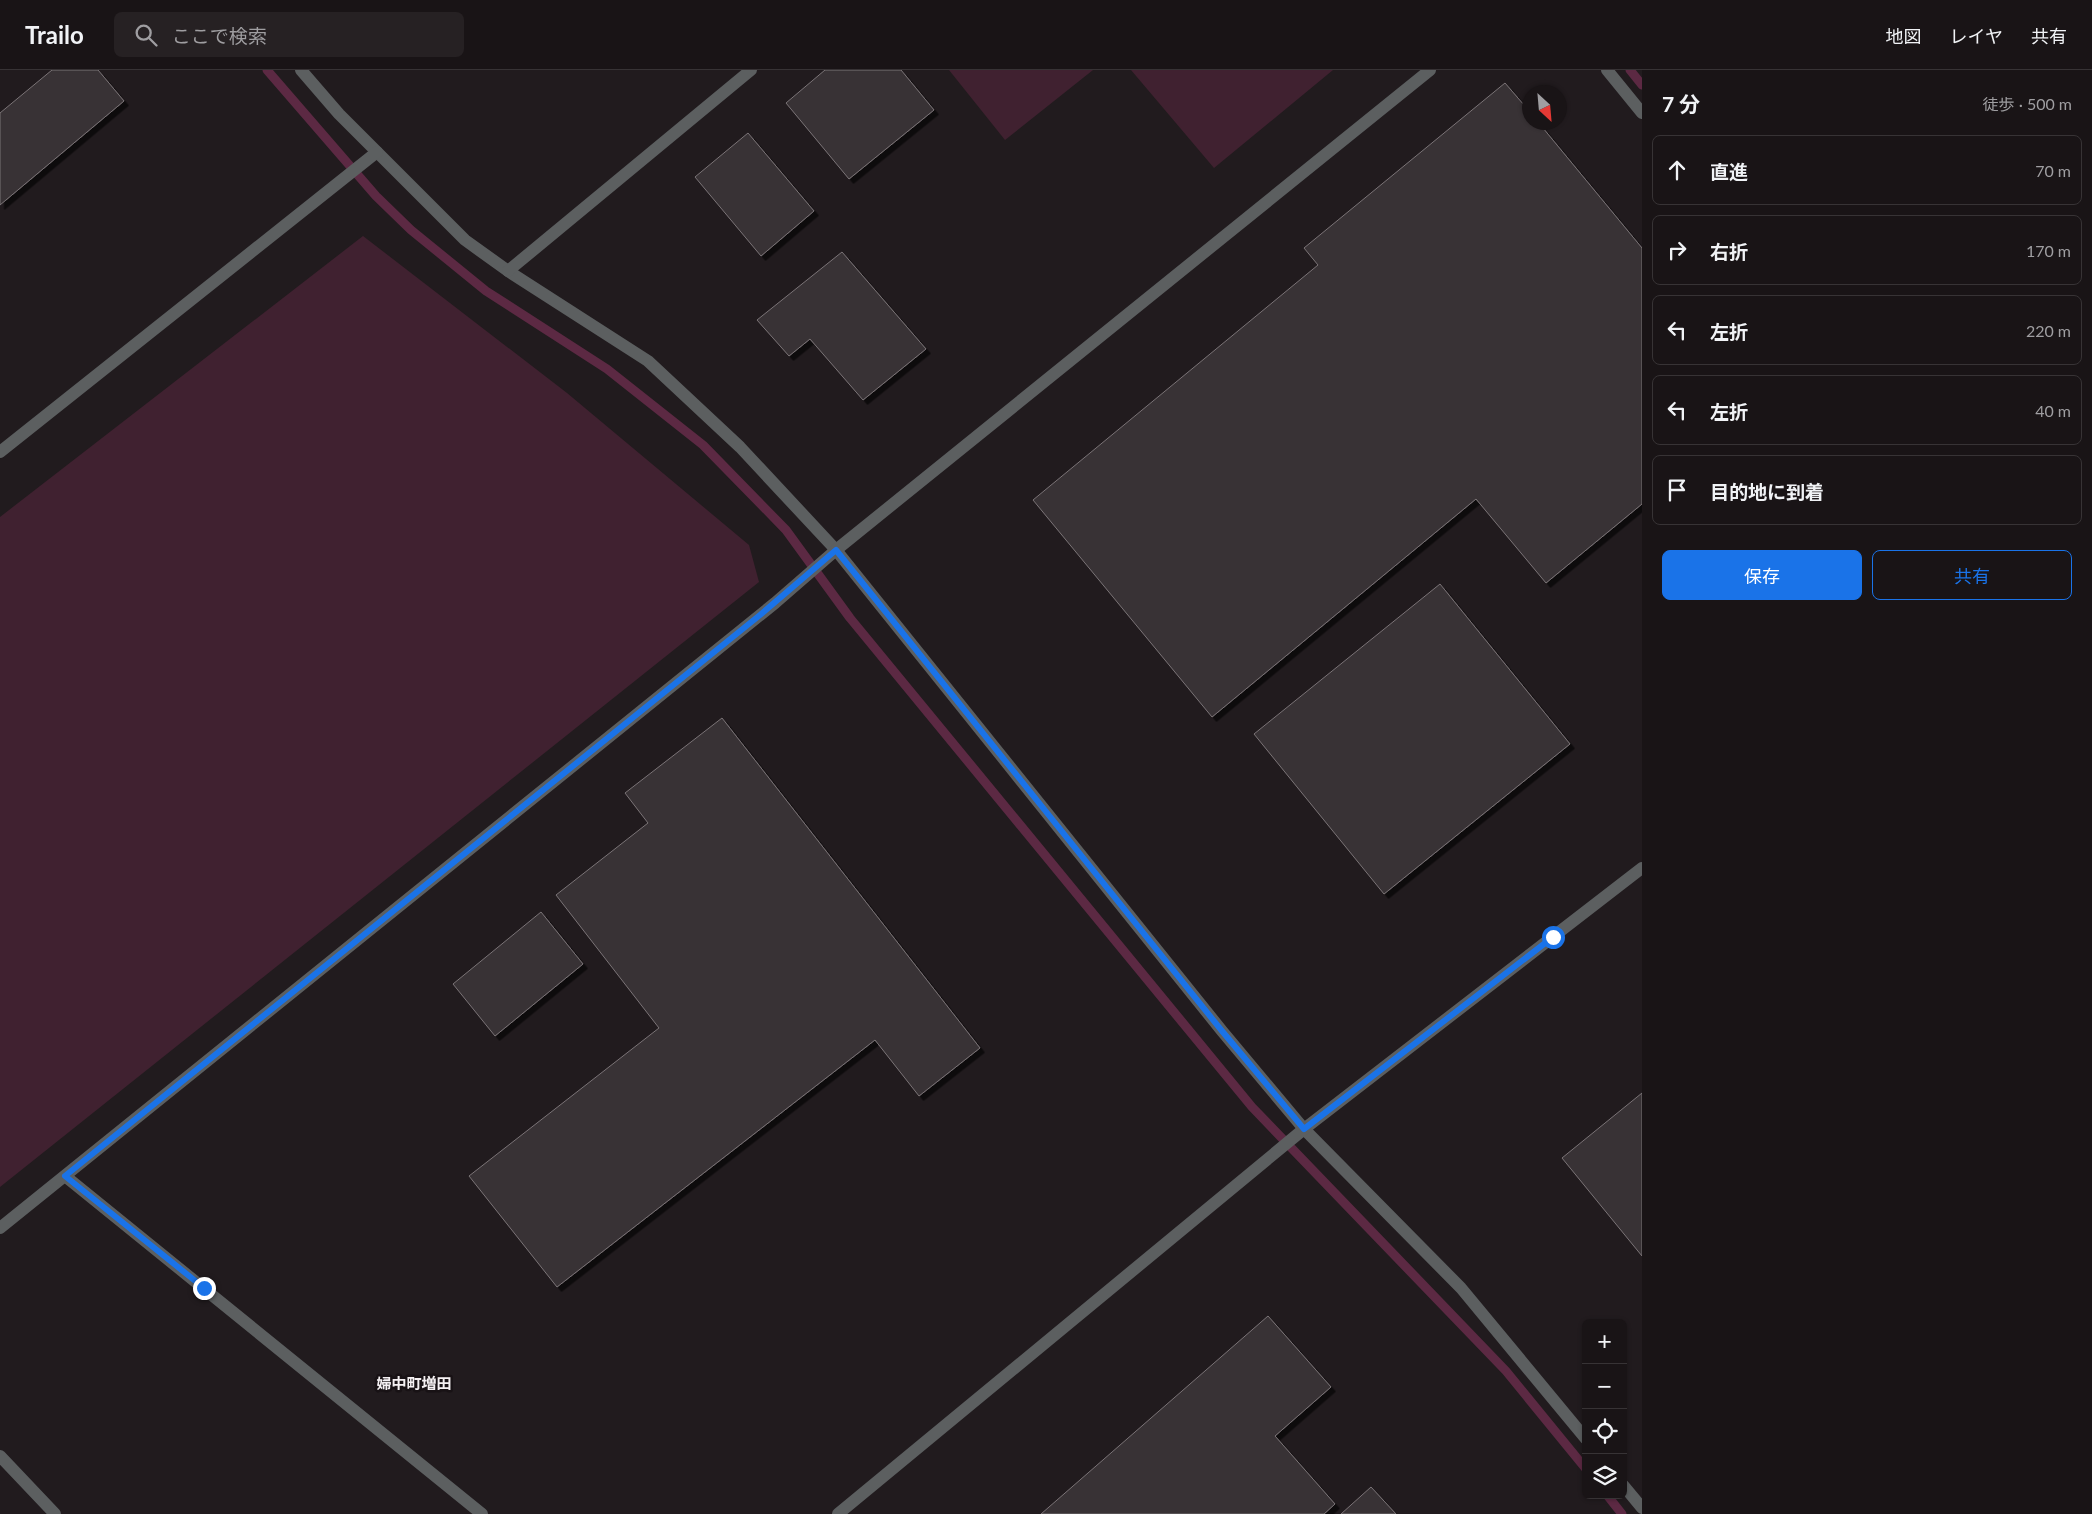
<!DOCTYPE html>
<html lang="ja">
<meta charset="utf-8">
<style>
:root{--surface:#191416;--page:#262123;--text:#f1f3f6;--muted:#9f9ea1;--line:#373335;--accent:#1a73e8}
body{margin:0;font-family:Lato,"Noto Sans JP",sans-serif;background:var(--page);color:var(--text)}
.controls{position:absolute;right:15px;bottom:15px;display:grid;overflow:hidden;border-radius:8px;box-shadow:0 1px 4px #0004}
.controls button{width:45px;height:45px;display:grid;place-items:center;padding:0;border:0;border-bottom:1px solid var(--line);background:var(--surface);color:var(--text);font:25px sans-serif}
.compass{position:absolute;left:1522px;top:15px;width:45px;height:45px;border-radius:50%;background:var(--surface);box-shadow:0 1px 4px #0004;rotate:154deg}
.stop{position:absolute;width:15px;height:15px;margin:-11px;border:4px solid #1a73e8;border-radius:50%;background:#fff}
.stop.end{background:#1a73e8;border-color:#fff;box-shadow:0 1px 5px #0008}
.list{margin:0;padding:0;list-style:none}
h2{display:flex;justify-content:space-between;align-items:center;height:65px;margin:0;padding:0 20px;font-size:21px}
h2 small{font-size:16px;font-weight:400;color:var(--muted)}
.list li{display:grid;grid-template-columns:32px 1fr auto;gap:15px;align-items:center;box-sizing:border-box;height:70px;margin:0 10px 10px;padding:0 10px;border:1px solid var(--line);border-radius:8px}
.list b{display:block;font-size:19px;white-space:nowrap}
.list em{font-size:16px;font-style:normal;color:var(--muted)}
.actions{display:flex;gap:10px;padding:15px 20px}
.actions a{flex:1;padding:11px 0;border:1px solid var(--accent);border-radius:8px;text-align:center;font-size:18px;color:var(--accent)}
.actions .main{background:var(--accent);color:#fff}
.icon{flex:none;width:28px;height:28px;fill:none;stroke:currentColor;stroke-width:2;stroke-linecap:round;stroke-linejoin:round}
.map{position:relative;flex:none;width:1642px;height:1444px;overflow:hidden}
header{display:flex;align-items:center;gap:30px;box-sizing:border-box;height:70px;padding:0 25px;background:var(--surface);border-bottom:1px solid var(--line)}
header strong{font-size:24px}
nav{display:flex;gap:28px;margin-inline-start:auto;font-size:18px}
.search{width:350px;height:45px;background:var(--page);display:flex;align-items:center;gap:12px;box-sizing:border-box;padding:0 18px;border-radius:8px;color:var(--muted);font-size:19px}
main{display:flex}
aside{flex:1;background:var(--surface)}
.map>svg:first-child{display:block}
</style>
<header>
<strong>Trailo</strong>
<div class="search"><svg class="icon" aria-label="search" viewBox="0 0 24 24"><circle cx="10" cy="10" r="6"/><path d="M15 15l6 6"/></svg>ここで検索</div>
<nav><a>地図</a><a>レイヤ</a><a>共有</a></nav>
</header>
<main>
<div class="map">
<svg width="1642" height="1444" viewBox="0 0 1642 1444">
<defs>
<filter id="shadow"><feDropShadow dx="4.5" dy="4.5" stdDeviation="0" flood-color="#0009"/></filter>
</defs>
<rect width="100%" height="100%" fill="#211b1e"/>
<g fill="#402130">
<path d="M949,0H1093L1005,70Z"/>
<path d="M1131,0H1333L1214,98Z"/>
<path d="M363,166L567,323L749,475L759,512L0,1117V447Z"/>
</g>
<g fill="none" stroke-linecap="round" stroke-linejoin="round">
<g stroke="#5c2943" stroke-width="9">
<path d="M267,0L376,126L411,160L486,221L607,299L703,375L786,460L850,548L1252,1037L1506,1301L1586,1399"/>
<path d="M1630,0L1642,15"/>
<path d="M1607,1425L1622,1444"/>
</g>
</g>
<g fill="#373134" stroke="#7b7477" filter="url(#shadow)">
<path d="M52,0H98L124,31L0,135V43Z"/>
<path d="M825,0H901L934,40L849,109L786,33Z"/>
<path d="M1505,13L1530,42V52H1538L1642,178V434L1546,513L1476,429L1212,647L1033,430L1318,195L1304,178Z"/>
<path d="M748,63L814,141L761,186L695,107Z"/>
<path d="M842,182L926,279L863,330L810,269L789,286L757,250Z"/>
<path d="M1440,514L1570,674L1384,824L1254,664Z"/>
<path d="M722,648L980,978L919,1026L875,970L557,1217L469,1106L659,958L556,825L648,753L625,723Z"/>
<path d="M541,842L583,894L495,966L453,914Z"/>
<path d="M1642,1023V1186L1562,1088Z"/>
<path d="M1268,1246L1331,1317L1275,1366L1335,1434L1324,1444H1041Z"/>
<path d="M1371,1417L1396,1444H1341Z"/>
</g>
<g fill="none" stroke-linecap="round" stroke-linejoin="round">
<g stroke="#5c5f60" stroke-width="12">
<path d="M301,0L339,44L465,170L508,201L648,291L740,377L836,480L1222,961L1304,1059L1461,1218L1586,1369"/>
<path d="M1607,0L1642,43"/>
<path d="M508,201L751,0"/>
<path d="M0,382L377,82"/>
<path d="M65,1106L482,1444"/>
<path d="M0,1158L775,533L836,480L1430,0"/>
<path d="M0,1386L55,1444"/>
<path d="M1623,1415L1642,1438"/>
<path d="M838,1444L1304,1059L1642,798"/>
</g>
</g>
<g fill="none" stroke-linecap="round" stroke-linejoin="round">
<path stroke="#1a73e8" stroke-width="6" d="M204,1218L65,1106L760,545L836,480L1222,961L1304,1059L1553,867"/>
</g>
<g text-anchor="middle" stroke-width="5" stroke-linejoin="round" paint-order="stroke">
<g font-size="15" font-weight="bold" fill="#f5f1f3" stroke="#181215">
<text x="414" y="1319">婦中町増田</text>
</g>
</g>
</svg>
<div class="controls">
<button>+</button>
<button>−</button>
<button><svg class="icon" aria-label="locate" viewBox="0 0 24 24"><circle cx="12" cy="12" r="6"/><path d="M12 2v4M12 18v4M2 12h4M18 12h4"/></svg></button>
<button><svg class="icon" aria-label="layers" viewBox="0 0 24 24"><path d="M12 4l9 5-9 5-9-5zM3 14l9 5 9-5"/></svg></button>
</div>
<svg class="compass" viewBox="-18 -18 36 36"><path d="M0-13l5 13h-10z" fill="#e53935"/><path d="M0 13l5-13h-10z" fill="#9f9ea1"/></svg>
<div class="stop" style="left:1553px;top:867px"></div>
<div class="stop end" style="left:204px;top:1218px"></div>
</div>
<aside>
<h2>7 分<small>徒歩 · 500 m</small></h2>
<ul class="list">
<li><svg class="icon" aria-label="ahead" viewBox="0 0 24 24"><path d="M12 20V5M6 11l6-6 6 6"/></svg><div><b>直進</b></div><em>70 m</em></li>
<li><svg class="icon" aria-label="right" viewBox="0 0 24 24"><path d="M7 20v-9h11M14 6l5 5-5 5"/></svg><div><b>右折</b></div><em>170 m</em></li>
<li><svg class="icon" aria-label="left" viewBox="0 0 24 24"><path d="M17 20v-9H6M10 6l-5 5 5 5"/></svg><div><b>左折</b></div><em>220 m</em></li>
<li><svg class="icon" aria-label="left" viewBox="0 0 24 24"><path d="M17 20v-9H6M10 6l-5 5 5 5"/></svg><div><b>左折</b></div><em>40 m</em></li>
<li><svg class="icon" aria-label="arrive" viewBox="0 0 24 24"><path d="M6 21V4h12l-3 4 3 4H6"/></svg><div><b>目的地に到着</b></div></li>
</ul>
<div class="actions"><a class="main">保存</a><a>共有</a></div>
</aside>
</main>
